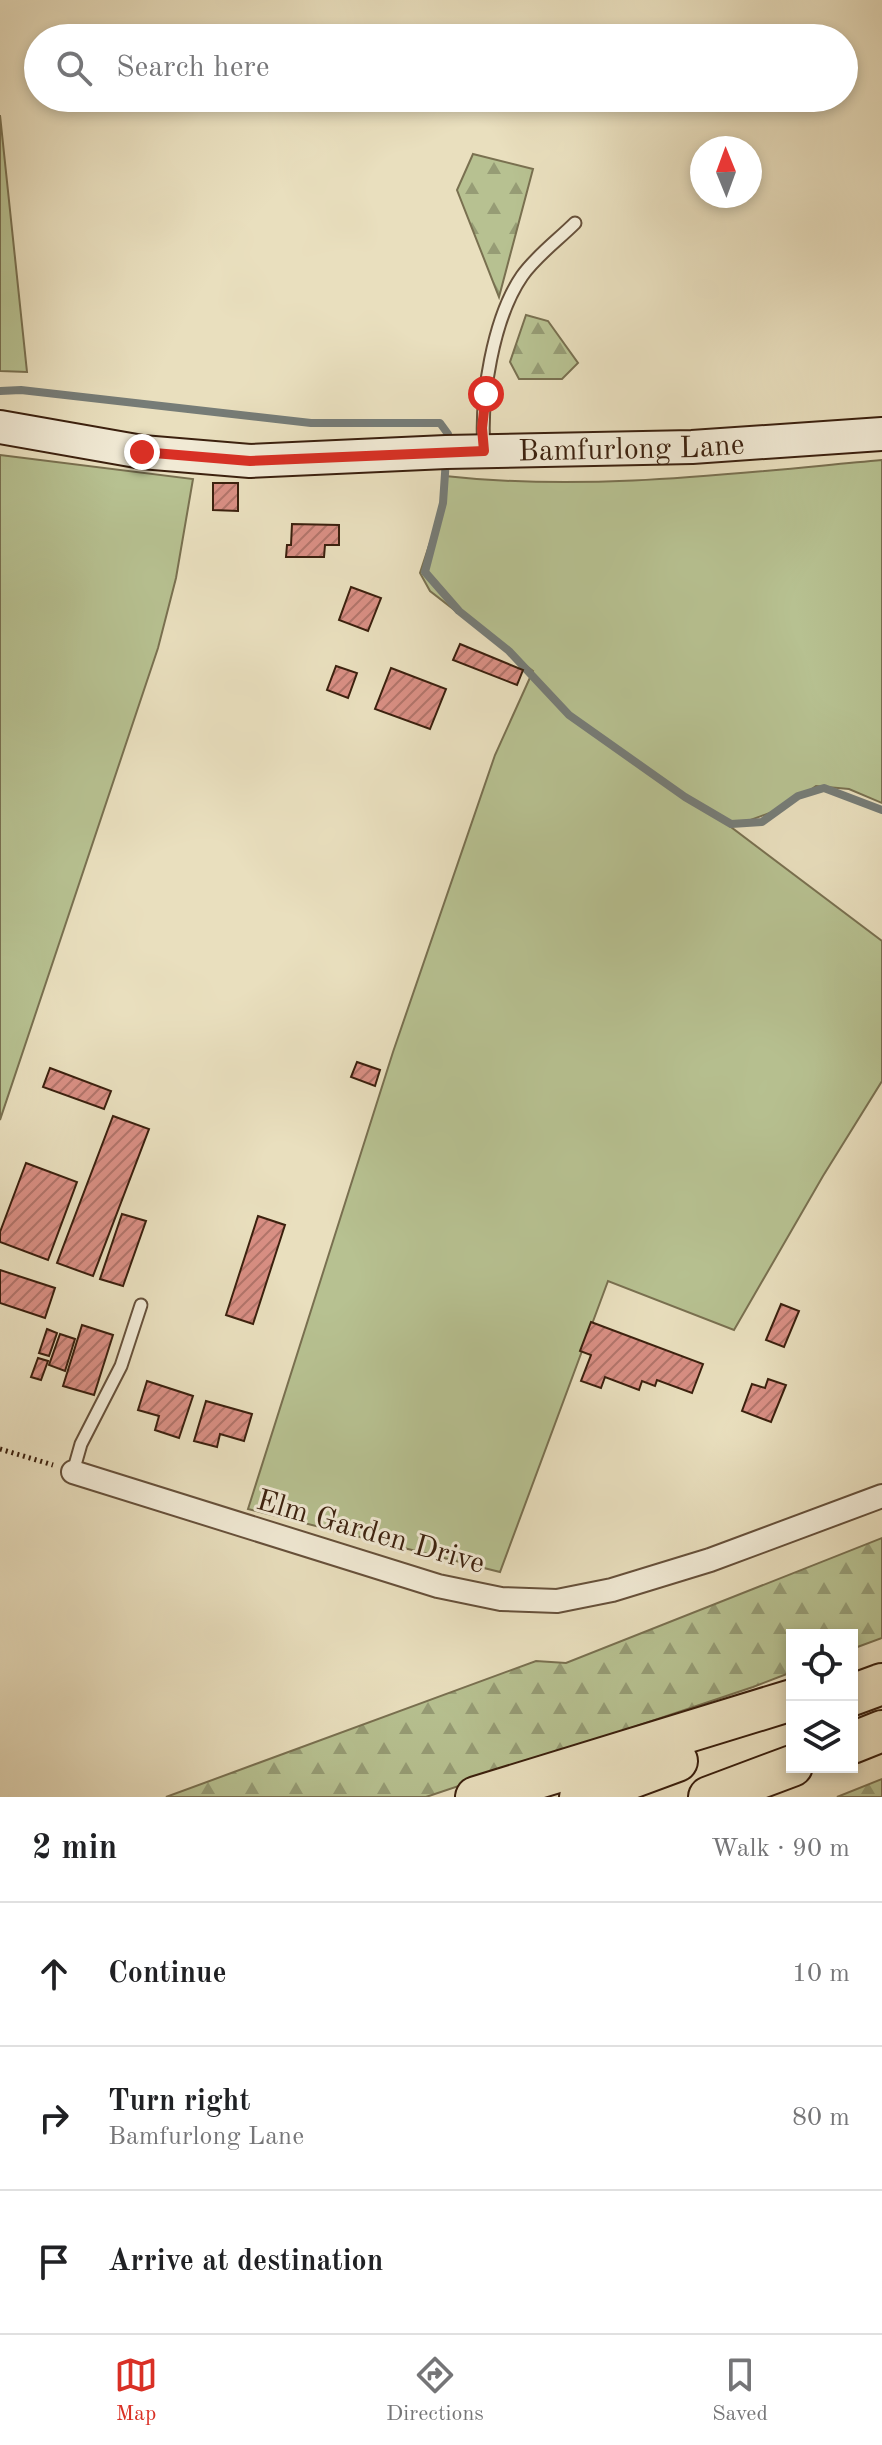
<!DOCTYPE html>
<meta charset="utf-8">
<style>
:root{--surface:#fff;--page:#f6f6f6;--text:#202124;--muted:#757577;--line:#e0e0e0;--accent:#d93025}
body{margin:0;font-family:"Old Standard TT",serif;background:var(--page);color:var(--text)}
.controls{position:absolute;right:24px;bottom:24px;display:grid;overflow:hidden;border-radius:0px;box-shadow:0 4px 12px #0003}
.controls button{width:72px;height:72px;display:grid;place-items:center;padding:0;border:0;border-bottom:2px solid var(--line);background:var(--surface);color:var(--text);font:40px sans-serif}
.compass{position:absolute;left:690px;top:136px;width:72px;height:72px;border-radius:50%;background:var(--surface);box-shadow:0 4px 12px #0003;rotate:359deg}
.stop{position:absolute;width:24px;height:24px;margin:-18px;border:6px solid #d93025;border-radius:50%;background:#fff}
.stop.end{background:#d93025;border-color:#fff;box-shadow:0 2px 8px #0008}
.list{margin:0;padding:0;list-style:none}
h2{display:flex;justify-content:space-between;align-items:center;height:104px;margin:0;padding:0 32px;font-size:34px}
h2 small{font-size:26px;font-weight:400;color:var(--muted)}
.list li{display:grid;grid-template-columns:52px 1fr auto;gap:24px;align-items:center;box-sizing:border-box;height:144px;padding:0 32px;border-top:2px solid var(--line)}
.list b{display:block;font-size:30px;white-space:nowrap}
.list p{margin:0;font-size:26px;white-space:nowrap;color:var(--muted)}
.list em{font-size:26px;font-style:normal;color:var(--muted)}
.icon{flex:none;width:44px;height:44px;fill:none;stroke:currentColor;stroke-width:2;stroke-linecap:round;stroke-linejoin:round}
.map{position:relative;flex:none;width:882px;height:1797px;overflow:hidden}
.search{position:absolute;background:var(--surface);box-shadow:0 4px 12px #0003;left:24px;right:24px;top:24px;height:88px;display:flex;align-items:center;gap:20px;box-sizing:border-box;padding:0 28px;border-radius:44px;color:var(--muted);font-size:30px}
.sheet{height:536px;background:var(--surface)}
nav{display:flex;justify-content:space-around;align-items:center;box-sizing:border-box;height:112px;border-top:2px solid var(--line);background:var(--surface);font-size:22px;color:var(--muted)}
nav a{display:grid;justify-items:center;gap:4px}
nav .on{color:var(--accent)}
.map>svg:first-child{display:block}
</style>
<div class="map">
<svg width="882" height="1797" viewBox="0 0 882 1797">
<defs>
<pattern id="forest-firs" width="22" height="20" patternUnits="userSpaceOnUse" patternTransform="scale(2)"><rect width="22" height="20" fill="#b7c191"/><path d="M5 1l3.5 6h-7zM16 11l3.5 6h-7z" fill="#969c75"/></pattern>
<pattern id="building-hatch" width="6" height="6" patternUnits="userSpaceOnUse" patternTransform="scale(2)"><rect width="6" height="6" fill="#d98f84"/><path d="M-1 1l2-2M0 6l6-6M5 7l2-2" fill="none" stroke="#b1746a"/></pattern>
</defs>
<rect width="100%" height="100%" fill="#e9dfbe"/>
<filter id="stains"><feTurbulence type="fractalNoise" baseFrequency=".0025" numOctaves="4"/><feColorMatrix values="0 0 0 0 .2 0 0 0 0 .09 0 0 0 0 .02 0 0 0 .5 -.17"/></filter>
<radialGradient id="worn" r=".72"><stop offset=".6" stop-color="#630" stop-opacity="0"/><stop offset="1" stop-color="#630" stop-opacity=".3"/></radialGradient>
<g fill="#b7c191" stroke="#797050" stroke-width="2">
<path d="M0,115L27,372L0,371Z"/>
<path d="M0,455L193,479L176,578L158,648L0,1120Z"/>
<path d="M882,460V803L849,789L816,786L786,807L731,827L882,941V1081L823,1176L734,1330L608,1281L500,1572L248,1509L393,1052L495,755L533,671L430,591L420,573L443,503L445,476C590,492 738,473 882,460Z"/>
</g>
<g fill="url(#forest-firs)" stroke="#797050" stroke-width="2">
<path d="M473,154L533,169L499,297L457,190Z"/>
<path d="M526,315L548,321L578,363L562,379H519L510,362Z"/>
<path d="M882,1538V1638L852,1649V1635H792V1672L753,1687L426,1797H166L536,1661L566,1663Z"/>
<path d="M882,1779V1797H837Z"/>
</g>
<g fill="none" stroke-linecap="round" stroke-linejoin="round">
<g stroke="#767c77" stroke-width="8">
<path d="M0,391L21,390L311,423H440L448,434L447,446"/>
<path d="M446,459L443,503L425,572L459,611L509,651L569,715L685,797L731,824L762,822L798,796L824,788L882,810"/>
</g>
</g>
<g fill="url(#building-hatch)" stroke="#3b200e" stroke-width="2">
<path d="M213,483H238V511L213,510Z"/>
<path d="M292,524L339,525V545H325L324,557H286L287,545H291Z"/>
<path d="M351,587L381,598L368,631L339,620Z"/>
<path d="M460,644L523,670L517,685L453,660Z"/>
<path d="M336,666L357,673L348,698L327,690Z"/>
<path d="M391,668L446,689L430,729L375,709Z"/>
<path d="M357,1062L380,1070L375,1086L351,1077Z"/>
<path d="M50,1068L111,1091L104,1109L43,1087Z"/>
<path d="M113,1116L149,1129L93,1276L57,1263Z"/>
<path d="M26,1163L77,1182L48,1260L0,1242V1232Z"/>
<path d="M122,1214L146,1221L123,1286L100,1279Z"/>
<path d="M258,1216L285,1225L253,1324L226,1315Z"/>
<path d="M0,1270L55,1288L45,1318L0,1303Z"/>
<path d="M781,1304L799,1311L784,1347L766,1340Z"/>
<path d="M591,1322L703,1364L692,1393L657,1380L655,1386L642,1381L639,1390L605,1377L601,1388L581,1381L591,1355L580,1351Z"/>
<path d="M82,1325L113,1335L94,1395L63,1386Z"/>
<path d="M47,1329L57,1333L49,1356L39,1353Z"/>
<path d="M60,1334L75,1339L65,1371L49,1365Z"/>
<path d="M38,1358L48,1361L41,1380L31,1377Z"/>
<path d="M768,1379L786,1385L771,1422L742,1411L752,1384L765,1388Z"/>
<path d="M147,1381L193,1396L179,1438L155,1430L159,1416L138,1410Z"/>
<path d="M206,1401L252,1414L244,1441L220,1434L217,1447L194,1441Z"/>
</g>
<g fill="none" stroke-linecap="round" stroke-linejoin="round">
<defs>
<g id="lane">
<path d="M484,449C480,399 493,318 522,276C536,256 558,240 575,223"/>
<path d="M73,1472L81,1444L121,1366L141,1305"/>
</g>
<path id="street" d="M73,1472L438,1586L501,1599L557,1601L612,1590L710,1560L882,1496"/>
<g id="secondary">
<path id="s1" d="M0,427L142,452L250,461L446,452L692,447L882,434"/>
</g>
<g id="highway">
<path d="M852,1695L882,1684"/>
<path d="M852,1743L882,1731"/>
<path d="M476,1797L792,1700"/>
<path d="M580,1797L677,1761"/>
<path d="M709,1797L792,1766"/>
</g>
</defs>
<use href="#lane" stroke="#66503a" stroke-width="15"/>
<use href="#street" stroke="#66503a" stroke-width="26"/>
<use href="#secondary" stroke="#3b200e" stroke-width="36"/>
<use href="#highway" stroke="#3b200e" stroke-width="44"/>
<path stroke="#3b200e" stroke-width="5" stroke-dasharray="2 4" stroke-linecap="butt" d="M0,1449L53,1465"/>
<use href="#lane" stroke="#f1ead5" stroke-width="11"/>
<use href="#street" stroke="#f1ead5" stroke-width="22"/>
<use href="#secondary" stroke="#f1ead5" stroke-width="32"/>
<use href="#highway" stroke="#e9dfbe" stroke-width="40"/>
</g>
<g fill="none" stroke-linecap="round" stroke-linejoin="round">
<path stroke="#d93025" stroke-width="10" d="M142,452L250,461L484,451L482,428L486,394"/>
</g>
<g text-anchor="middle" stroke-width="6" stroke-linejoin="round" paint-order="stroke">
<g font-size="30" fill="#3b200e" stroke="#f1ead5">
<text dy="10" stroke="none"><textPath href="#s1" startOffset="634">Bamfurlong Lane</textPath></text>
<text transform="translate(371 1531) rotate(16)" y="10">Elm Garden Drive</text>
</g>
</g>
<rect width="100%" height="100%" filter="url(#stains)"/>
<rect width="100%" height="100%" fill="url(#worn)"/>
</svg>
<div class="controls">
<button><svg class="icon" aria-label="locate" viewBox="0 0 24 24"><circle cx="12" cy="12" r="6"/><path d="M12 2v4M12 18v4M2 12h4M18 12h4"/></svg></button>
<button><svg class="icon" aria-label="layers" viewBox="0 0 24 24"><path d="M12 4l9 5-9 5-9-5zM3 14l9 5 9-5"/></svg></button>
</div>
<svg class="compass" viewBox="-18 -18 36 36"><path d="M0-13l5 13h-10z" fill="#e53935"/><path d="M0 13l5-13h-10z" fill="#757577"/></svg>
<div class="stop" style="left:486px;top:394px"></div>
<div class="stop end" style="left:142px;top:452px"></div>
<div class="search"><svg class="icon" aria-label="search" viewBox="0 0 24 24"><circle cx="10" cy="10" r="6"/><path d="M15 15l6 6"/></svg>Search here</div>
</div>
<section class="sheet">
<h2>2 min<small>Walk · 90 m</small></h2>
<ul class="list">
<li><svg class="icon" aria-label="ahead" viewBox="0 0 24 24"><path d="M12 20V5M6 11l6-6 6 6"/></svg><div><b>Continue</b></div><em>10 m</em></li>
<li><svg class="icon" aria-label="right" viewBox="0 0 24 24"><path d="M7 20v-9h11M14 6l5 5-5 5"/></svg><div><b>Turn right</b><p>Bamfurlong Lane</p></div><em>80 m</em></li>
<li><svg class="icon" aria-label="arrive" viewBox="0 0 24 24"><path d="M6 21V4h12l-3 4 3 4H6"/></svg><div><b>Arrive at destination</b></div></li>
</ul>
</section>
<nav>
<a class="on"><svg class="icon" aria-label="map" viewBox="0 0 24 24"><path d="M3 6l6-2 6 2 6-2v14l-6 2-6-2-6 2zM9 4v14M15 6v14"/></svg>Map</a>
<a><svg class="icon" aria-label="directions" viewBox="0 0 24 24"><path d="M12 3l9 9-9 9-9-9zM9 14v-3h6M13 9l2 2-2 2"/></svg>Directions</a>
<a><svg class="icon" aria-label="saved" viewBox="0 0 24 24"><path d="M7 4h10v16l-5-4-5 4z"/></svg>Saved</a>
</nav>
